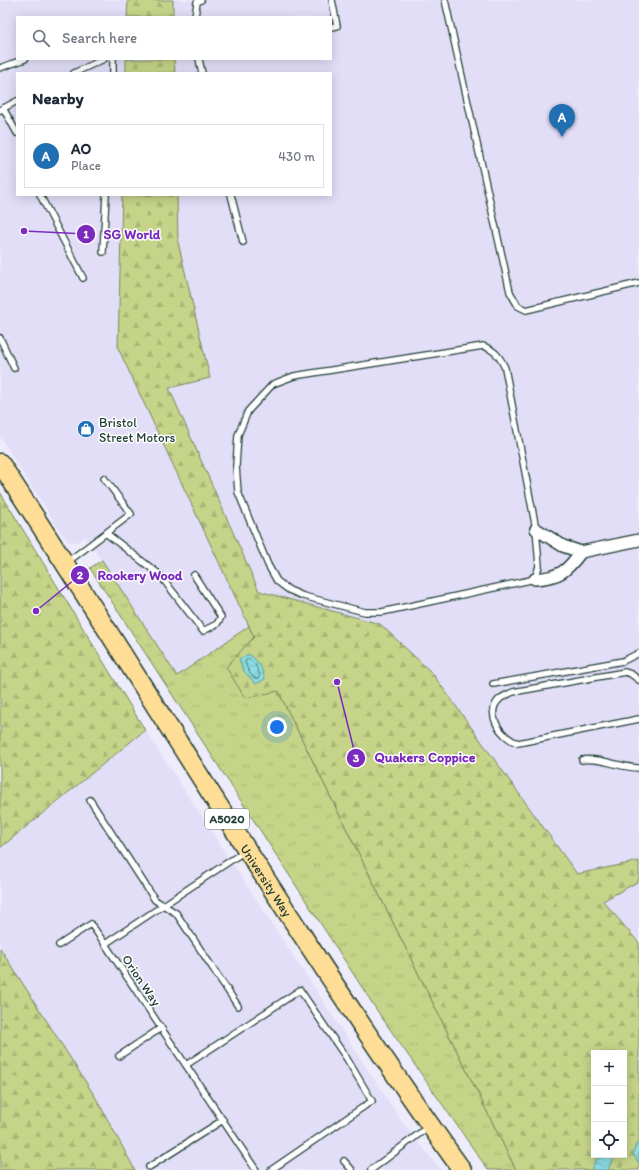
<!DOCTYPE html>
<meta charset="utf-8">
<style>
:root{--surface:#fff;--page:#f6f6f7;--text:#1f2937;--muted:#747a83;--line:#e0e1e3;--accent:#1f6fb2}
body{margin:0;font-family:Itim,sans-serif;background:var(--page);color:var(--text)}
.controls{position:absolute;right:12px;bottom:12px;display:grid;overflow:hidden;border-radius:0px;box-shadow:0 2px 10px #0003}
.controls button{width:36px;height:36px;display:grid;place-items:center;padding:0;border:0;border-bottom:1px solid var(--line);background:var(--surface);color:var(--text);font:20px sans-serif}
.you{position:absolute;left:277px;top:727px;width:14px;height:14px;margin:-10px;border:3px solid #fff;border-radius:50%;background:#1a73e8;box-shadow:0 0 0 6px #1a73e833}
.badge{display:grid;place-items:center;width:26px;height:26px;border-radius:50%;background:var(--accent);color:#fff;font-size:13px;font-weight:700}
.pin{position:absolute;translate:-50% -33px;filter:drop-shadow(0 1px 2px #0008)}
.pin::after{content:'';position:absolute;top:21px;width:14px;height:12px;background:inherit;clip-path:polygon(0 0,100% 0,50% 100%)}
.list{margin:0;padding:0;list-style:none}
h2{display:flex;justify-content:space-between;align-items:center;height:52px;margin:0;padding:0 16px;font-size:17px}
h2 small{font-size:13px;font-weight:400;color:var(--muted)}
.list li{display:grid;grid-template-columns:26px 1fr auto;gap:12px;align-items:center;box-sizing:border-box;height:64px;margin:0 8px 8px;padding:0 8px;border:1px solid var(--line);border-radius:0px}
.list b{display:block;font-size:15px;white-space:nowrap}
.list p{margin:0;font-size:13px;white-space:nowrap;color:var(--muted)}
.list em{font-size:13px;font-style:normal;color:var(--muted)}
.icon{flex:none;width:22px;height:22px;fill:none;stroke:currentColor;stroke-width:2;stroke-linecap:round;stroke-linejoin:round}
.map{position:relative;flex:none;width:639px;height:1170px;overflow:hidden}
.search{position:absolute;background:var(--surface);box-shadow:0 2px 10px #0003;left:16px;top:16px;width:316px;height:44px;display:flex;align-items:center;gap:10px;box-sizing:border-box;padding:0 14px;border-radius:0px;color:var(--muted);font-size:15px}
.panel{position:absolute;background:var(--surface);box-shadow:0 2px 10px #0003;left:16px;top:72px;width:316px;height:124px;border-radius:0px}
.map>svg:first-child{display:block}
</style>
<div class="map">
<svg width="639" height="1170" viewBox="0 0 639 1170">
<defs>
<pattern id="grass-tufts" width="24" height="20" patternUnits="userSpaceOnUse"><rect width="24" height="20" fill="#c5d488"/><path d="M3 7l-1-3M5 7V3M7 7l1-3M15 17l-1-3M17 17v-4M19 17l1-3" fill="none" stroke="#a9b776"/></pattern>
<pattern id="forest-firs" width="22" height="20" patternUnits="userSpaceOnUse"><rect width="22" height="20" fill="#c5d488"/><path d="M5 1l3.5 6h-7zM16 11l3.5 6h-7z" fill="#a9b776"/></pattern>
<pattern id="water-waves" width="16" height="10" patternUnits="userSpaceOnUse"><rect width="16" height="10" fill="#8bdce4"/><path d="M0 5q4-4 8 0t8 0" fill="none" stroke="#78bec4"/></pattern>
</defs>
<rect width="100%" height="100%" fill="#eeecfb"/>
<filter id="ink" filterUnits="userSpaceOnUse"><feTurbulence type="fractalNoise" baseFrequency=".025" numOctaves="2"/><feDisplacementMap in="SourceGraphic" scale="8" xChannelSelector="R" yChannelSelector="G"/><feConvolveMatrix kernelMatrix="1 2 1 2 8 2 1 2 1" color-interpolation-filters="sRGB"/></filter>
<g filter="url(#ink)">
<g fill="#e2def8">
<path d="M0,0H128L127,17H17V59H126V73H17V195H122L118,348L249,626L178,677L85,536L78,542H69L64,537L0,437Z"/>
<path d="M173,0H639V861L577,875L432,673L380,625L259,591L169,388L210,378L178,242L177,195H331V73H175L174,59H331V17H173Z"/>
<path d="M145,730L403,1123L441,1170H135L96,1098L0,948V848Z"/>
<path d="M639,881V943L603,901Z"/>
</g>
<path fill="url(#grass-tufts)" stroke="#72885e" d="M102,560L177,676L249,626L278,691L516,1170H488L378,1012L90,568Z"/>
<g fill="url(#forest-firs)" stroke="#72885e" fill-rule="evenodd">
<path d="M128,0H173V17H127Z"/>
<path d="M126,59H174L175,73H126Z"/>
<path d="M122,195H177L178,242L210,378L169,388L259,591L380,624L432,673L577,874L639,861V881L603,901L639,943V1170H516L278,691L245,698L226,667L254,637L118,348ZM594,1053H624V1155H594Z"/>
<path d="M0,492L145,730L0,848Z"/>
<path d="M0,948L96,1098L135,1170H0Z"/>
</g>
<g fill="url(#water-waves)" stroke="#609c9e">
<path d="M249,654C258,661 262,667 265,679L256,684L243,670L239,659Z"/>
<path d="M639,1143V1163L633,1154L636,1144Z"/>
<path d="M610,1155L612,1160L608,1170H592V1168L596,1159Z"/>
</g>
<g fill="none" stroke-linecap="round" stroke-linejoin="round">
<path stroke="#4a7d7a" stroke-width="1" d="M249,659L255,664L260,676L257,679C251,677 246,668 245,661Z"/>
<defs>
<g id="service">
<path d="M445,0L510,292L518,306L526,310L639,283"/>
<path d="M195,17L197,2L201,0"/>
<path d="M331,27L337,26L332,0"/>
<path d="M199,59L202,73"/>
<path d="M0,68L25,59"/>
<path d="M74,73L104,59"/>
<path d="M113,73V59"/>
<path d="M3,108L17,133"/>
<path d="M0,110L17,101"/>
<path d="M40,195L83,278"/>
<path d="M231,195L243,242"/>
<path d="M103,252L106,195"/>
<path d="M0,338L14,368"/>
<path d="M483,346C495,350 500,357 505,368L536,529L539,566L535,579L382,612H365L303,596L289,590L277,581L268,565L238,492L236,466L238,435L248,411L273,384L294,376Z"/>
<path d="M107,534L160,575L203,631L217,624L221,617L194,575"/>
<path d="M66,563L131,514L104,478"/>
<path d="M639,680L631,674L625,672L513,692C509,694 504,696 501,698C483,712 501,738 518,743L639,719"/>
<path d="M493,684L623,661L639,653"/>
<path d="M582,760C601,757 620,768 639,768"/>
<path d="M90,800L155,900L176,913L238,1006"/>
<path d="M245,851L105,944L256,1170"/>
<path d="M59,945L91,924L105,944"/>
<path d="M119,1056L161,1028"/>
<path d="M186,1065L300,990L347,1059L372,1101L271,1170"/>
<path d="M344,1161L352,1170"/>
<path d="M149,1167L223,1120"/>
<path d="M371,1170L428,1127"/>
</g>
<g id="minor">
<path d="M536,529L563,546L581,552L639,540"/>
<path d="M535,579C560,577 566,572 581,552"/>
</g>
<g id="trunk">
<path id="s1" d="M0,463C154,699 298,941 462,1170"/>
</g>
</defs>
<use href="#service" stroke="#1f3d34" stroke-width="8"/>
<use href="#minor" stroke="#1f3d34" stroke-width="14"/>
<use href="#trunk" stroke="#1f3d34" stroke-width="21"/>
<use href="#service" stroke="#fff" stroke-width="5.5"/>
<use href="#minor" stroke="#fff" stroke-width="11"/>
<use href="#trunk" stroke="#fedd96" stroke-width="18"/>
</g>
</g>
<defs>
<symbol id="shop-disc" viewBox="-11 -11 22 22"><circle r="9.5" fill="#1f6fb2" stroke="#fff"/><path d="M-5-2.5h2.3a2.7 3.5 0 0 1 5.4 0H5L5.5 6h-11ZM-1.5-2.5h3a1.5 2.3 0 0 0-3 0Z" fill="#fff"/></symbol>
</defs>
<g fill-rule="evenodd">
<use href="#shop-disc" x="76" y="419" width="20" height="20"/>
</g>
<g text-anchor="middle" stroke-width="3" stroke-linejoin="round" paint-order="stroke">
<rect fill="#fff" stroke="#627771" stroke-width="1" x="205" y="809" width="44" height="20" rx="3"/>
<g font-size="12" font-weight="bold" fill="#1f3d34">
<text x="227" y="823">A5020</text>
</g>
<g font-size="13" fill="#1f3d34" stroke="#fff" text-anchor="start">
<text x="99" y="427">Bristol<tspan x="99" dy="15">Street Motors</tspan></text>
</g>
<g font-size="13" fill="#1f3d34" stroke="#fff">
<text dy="5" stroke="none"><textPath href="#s1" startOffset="495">University Way</textPath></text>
<text transform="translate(142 980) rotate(56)" y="5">Orion Way</text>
</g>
</g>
<path fill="none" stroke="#7b2cbf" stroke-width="1.5" d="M24 231L86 234M36 611L80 575M337 682L356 758"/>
<g fill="#7b2cbf" stroke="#fff" stroke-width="1.5">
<circle cx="24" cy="231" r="4"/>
<circle cx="36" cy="611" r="4"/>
<circle cx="337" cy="682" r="4"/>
<circle cx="86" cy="234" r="10"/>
<circle cx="80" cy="575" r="10"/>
<circle cx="356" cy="758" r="10"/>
</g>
<g font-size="12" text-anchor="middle" font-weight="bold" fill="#fff">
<text x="86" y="238">1</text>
<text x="80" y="579">2</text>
<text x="356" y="762">3</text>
</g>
<g font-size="14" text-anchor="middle" font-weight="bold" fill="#7b2cbf" stroke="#fff" stroke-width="3" stroke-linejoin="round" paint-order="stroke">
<text x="132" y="239">SG World</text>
<text x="140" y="580">Rookery Wood</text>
<text x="425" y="762">Quakers Coppice</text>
</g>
</svg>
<div class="controls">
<button>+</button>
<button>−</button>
<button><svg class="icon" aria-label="locate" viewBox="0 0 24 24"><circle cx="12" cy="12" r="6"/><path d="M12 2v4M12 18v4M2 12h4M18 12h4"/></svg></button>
</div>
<div class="you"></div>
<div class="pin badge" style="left:562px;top:137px">A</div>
<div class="search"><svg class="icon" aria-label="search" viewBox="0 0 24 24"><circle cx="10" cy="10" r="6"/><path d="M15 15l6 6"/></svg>Search here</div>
<section class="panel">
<h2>Nearby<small></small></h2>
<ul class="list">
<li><span class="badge">A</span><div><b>AO</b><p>Place</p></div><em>430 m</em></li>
</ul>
</section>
</div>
